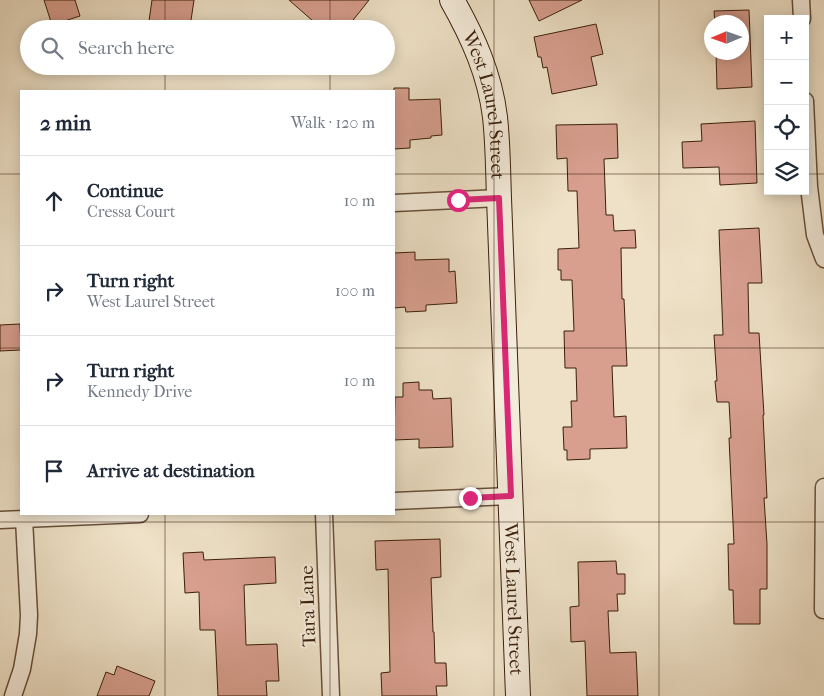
<!DOCTYPE html>
<meta charset="utf-8">
<style>
:root{--surface:#fff;--page:#f6f6f7;--text:#1f2937;--muted:#747a83;--line:#e0e1e3}
body{margin:0;font-family:"IM FELL French Canon",serif;background:var(--page);color:var(--text)}
.controls{position:absolute;right:15px;top:15px;display:grid;overflow:hidden;border-radius:0px;box-shadow:0 2px 12px #0003}
.controls button{width:45px;height:45px;display:grid;place-items:center;padding:0;border:0;border-bottom:1px solid var(--line);background:var(--surface);color:var(--text);font:25px sans-serif}
.compass{position:absolute;left:704px;top:15px;width:45px;height:45px;border-radius:50%;background:var(--surface);box-shadow:0 2px 12px #0003;rotate:268deg}
.stop{position:absolute;width:15px;height:15px;margin:-11px;border:4px solid #db2777;border-radius:50%;background:#fff}
.stop.end{background:#db2777;border-color:#fff;box-shadow:0 1px 5px #0008}
.list{margin:0;padding:0;list-style:none}
h2{display:flex;justify-content:space-between;align-items:center;height:65px;margin:0;padding:0 20px;font-size:21px}
h2 small{font-size:16px;font-weight:400;color:var(--muted)}
.list li{display:grid;grid-template-columns:32px 1fr auto;gap:15px;align-items:center;box-sizing:border-box;height:90px;padding:0 20px;border-top:1px solid var(--line)}
.list b{display:block;font-size:19px;white-space:nowrap}
.list p{margin:0;font-size:16px;white-space:nowrap;color:var(--muted)}
.list em{font-size:16px;font-style:normal;color:var(--muted)}
.icon{flex:none;width:28px;height:28px;fill:none;stroke:currentColor;stroke-width:2;stroke-linecap:round;stroke-linejoin:round}
.map{position:relative;flex:none;width:824px;height:696px;overflow:hidden}
.search{position:absolute;background:var(--surface);box-shadow:0 2px 12px #0003;left:20px;top:20px;width:375px;height:55px;display:flex;align-items:center;gap:12px;box-sizing:border-box;padding:0 18px;border-radius:28px;color:var(--muted);font-size:19px}
.panel{position:absolute;background:var(--surface);box-shadow:0 2px 12px #0003;left:20px;top:90px;width:375px;height:425px;border-radius:0px}
.map>svg:first-child{display:block}
</style>
<div class="map">
<svg width="824" height="696" viewBox="0 0 824 696">
<rect width="100%" height="100%" fill="#eee1c7"/>
<filter id="stains"><feTurbulence type="fractalNoise" baseFrequency=".004" numOctaves="4"/><feColorMatrix values="0 0 0 0 .2 0 0 0 0 .09 0 0 0 0 .02 0 0 0 .5 -.17"/></filter>
<radialGradient id="worn" r=".72"><stop offset=".6" stop-color="#630" stop-opacity="0"/><stop offset="1" stop-color="#630" stop-opacity=".3"/></radialGradient>
<g fill="#d89f8f" stroke="#3b1f0b">
<path d="M44,0H75L80,16L52,25Z"/>
<path d="M152,0H194L190,27L149,21Z"/>
<path d="M289,0H369L346,29H322Z"/>
<path d="M529,0H582L539,21Z"/>
<path d="M749,10L752,87L717,89L716,52H742V22H715L714,11Z"/>
<path d="M596,24L603,54L591,57L597,85L552,94L547,67L543,68L541,57H538L534,37Z"/>
<path d="M394,88H409V100L440,99L442,135L431,136V138L410,140V148L394,149Z"/>
<path d="M755,121L757,183L720,185L719,167L683,168L682,142L702,141L701,124Z"/>
<path d="M617,124L618,158L604,159L606,215H613L614,231L635,230L636,248H621L622,299H624L627,366H612L614,417L626,416L627,448L590,449V459L567,460V450H564L563,427H572L571,401H577L576,368H565L564,331H574L572,280H561V270H558V249L579,248L577,191H568L567,158L557,159L556,125Z"/>
<path d="M759,228L762,283H748L749,333H759L764,415H763L767,498H764L767,544V589H760V624H734L733,590H729L728,544H734L729,438H731L729,402H717L715,381H717L714,335H723L719,230Z"/>
<path d="M415,252V260L449,259V272L455,271L457,303L426,305V311L406,312L405,307L394,308V253Z"/>
<path d="M20,324L21,350L0,351V325Z"/>
<path d="M419,382V390H432L433,399L451,398L453,447L419,448V439L394,440L395,397H403V383Z"/>
<path d="M440,539L441,577L431,578L433,632H434L435,663H446L447,686H436L437,696H382L381,673L390,672L388,569L376,570L375,541Z"/>
<path d="M203,552L204,560L275,557L276,583L244,585L246,645L277,644L279,681H266L267,696H218L215,630H200L199,592L185,593L183,553Z"/>
<path d="M616,561L617,574H625V594H617L618,611H608L610,653L636,652L638,696H587L585,641L571,642L570,607L579,606L578,562Z"/>
<path d="M117,666L155,681L149,696H97L106,672L114,675Z"/>
</g>
<g fill="none" stroke-linecap="round" stroke-linejoin="round">
<defs>
<g id="street">
<path d="M801,0L802,19"/>
<path d="M805,101L809,187L815,235L824,259"/>
<path d="M394,203L499,198"/>
<path d="M394,501L511,496"/>
<path d="M324,514L331,696"/>
<path d="M0,520L140,514"/>
<path d="M823,610L824,487"/>
<path d="M13,696L22,669L28,634L29,615L24,519"/>
</g>
<g id="secondary">
<path id="s1" d="M452,0C473,37 490,75 495,117C498,144 498,171 499,198L518,696"/>
</g>
</defs>
<use href="#street" stroke="#68503a" stroke-width="19"/>
<use href="#secondary" stroke="#3b1f0b" stroke-width="26"/>
<use href="#street" stroke="#f4ecdb" stroke-width="16"/>
<use href="#secondary" stroke="#f4ecdb" stroke-width="24"/>
</g>
<g fill="none" stroke-linecap="round" stroke-linejoin="round">
<path stroke="#db2777" stroke-width="6" d="M458,200L499,198L511,496L470,498"/>
</g>
<path fill="none" stroke="#3b1f0b" stroke-width="1" stroke-opacity="0.55" d="M165,0V29M330,0V29M494,0V696M659,0V696M165,66V91M330,66V91M0,174H21M394,174H768M805,174H824M0,348H21M394,348H824M165,514V696M330,514V696M0,522H824"/>
<g text-anchor="middle" stroke-width="4.5" stroke-linejoin="round" paint-order="stroke">
<g font-size="19" fill="#3b1f0b" stroke="#f4ecdb">
<text dy="7" stroke="none"><textPath href="#s1" startOffset="112">West Laurel Street</textPath></text>
<text dy="7" stroke="none"><textPath href="#s1" startOffset="608">West Laurel Street</textPath></text>
<text transform="translate(307 606) rotate(-92)" y="7">Tara Lane</text>
</g>
</g>
<rect width="100%" height="100%" filter="url(#stains)"/>
<rect width="100%" height="100%" fill="url(#worn)"/>
</svg>
<div class="controls">
<button>+</button>
<button>−</button>
<button><svg class="icon" aria-label="locate" viewBox="0 0 24 24"><circle cx="12" cy="12" r="6"/><path d="M12 2v4M12 18v4M2 12h4M18 12h4"/></svg></button>
<button><svg class="icon" aria-label="layers" viewBox="0 0 24 24"><path d="M12 4l9 5-9 5-9-5zM3 14l9 5 9-5"/></svg></button>
</div>
<svg class="compass" viewBox="-18 -18 36 36"><path d="M0-13l5 13h-10z" fill="#e53935"/><path d="M0 13l5-13h-10z" fill="#747a83"/></svg>
<div class="stop" style="left:458px;top:200px"></div>
<div class="stop end" style="left:470px;top:498px"></div>
<div class="search"><svg class="icon" aria-label="search" viewBox="0 0 24 24"><circle cx="10" cy="10" r="6"/><path d="M15 15l6 6"/></svg>Search here</div>
<section class="panel">
<h2>2 min<small>Walk · 120 m</small></h2>
<ul class="list">
<li><svg class="icon" aria-label="ahead" viewBox="0 0 24 24"><path d="M12 20V5M6 11l6-6 6 6"/></svg><div><b>Continue</b><p>Cressa Court</p></div><em>10 m</em></li>
<li><svg class="icon" aria-label="right" viewBox="0 0 24 24"><path d="M7 20v-9h11M14 6l5 5-5 5"/></svg><div><b>Turn right</b><p>West Laurel Street</p></div><em>100 m</em></li>
<li><svg class="icon" aria-label="right" viewBox="0 0 24 24"><path d="M7 20v-9h11M14 6l5 5-5 5"/></svg><div><b>Turn right</b><p>Kennedy Drive</p></div><em>10 m</em></li>
<li><svg class="icon" aria-label="arrive" viewBox="0 0 24 24"><path d="M6 21V4h12l-3 4 3 4H6"/></svg><div><b>Arrive at destination</b></div></li>
</ul>
</section>
</div>
